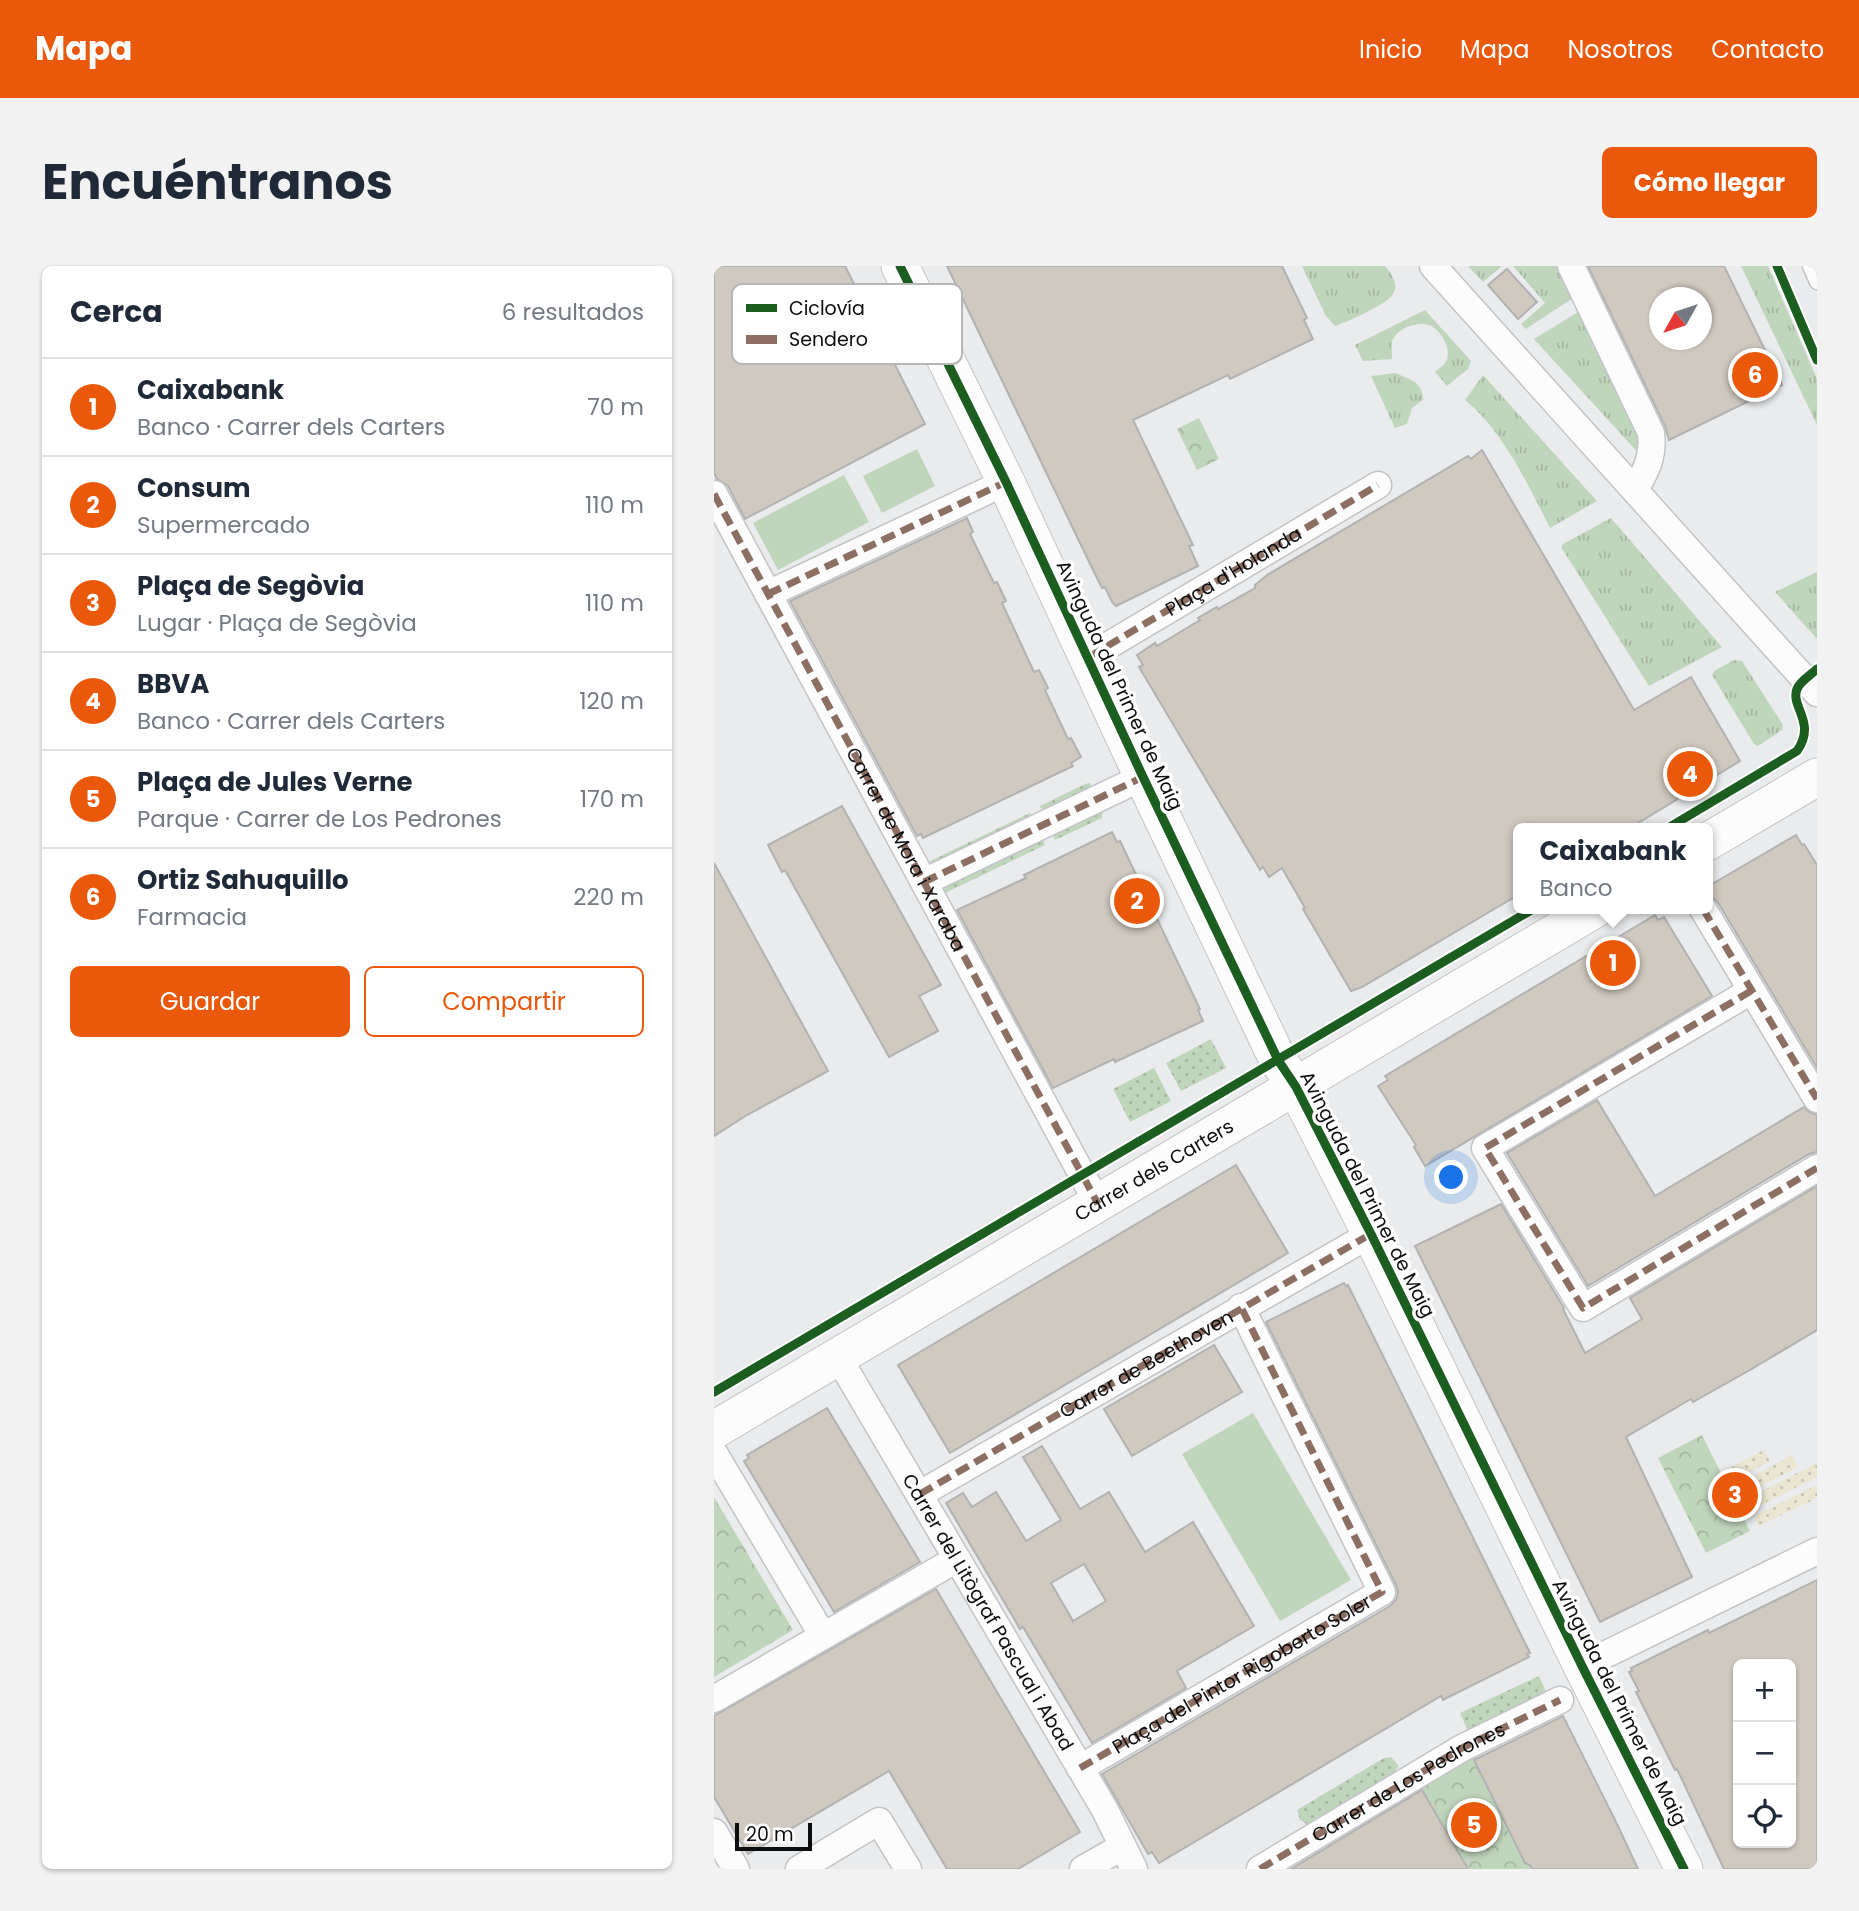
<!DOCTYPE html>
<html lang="es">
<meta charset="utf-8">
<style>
:root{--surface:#fff;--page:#f2f2f3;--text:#1f2937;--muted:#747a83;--line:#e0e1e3;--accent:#ea580c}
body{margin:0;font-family:Poppins,sans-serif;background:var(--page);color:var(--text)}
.controls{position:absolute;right:21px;bottom:21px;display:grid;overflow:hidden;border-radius:10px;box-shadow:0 2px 5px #0004}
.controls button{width:63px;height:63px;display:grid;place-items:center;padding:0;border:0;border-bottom:2px solid var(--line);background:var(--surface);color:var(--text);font:35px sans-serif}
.compass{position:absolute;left:935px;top:21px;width:63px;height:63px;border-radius:50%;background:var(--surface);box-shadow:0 2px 5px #0004;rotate:230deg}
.scale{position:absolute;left:21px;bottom:18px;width:77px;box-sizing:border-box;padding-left:7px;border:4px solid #0c0d0e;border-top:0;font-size:19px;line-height:24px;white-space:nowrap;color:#0c0d0e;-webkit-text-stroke:5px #fff;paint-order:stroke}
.you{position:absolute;left:738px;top:912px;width:24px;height:24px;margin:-18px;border:5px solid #fff;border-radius:50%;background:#1a73e8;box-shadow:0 0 0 10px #1a73e833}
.badge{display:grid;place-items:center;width:46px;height:46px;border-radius:50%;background:var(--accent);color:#fff;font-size:23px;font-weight:700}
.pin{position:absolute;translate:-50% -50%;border:4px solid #fff;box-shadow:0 2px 7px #0006}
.popup{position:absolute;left:799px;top:557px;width:200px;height:91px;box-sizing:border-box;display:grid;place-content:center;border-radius:10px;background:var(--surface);filter:drop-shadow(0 2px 5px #0005);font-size:23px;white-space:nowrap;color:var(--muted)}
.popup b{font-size:26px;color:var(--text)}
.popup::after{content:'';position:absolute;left:50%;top:100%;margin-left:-14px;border:14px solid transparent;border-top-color:var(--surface)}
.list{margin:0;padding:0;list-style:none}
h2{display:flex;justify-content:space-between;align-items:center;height:91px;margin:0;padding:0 28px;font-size:30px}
h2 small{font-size:23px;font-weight:400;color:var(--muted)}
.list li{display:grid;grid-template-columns:46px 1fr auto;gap:21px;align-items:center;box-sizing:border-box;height:98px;padding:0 28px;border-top:2px solid var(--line)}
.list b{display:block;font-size:26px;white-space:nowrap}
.list p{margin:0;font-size:23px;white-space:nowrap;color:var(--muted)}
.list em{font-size:23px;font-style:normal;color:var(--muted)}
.actions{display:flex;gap:14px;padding:21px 28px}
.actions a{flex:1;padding:16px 0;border:2px solid var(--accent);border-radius:10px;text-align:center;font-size:24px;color:var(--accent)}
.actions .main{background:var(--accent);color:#fff}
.icon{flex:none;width:38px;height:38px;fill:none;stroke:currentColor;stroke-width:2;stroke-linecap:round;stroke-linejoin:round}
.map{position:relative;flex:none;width:1103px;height:1603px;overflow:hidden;border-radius:10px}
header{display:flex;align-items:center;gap:42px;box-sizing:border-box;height:98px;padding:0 35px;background:var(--accent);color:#fff}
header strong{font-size:33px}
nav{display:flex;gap:38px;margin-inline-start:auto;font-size:24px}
.intro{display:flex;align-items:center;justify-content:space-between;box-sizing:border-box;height:168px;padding:0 42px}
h1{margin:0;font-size:49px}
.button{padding:18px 32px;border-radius:10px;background:var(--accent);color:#fff;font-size:24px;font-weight:700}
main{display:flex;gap:42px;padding:0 42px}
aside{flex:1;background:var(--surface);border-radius:10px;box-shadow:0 2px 5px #0004}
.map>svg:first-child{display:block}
</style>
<header>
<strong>Mapa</strong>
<nav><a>Inicio</a><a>Mapa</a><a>Nosotros</a><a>Contacto</a></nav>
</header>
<div class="intro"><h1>Encuéntranos</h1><a class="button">Cómo llegar</a></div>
<main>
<aside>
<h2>Cerca<small>6 resultados</small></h2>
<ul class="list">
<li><span class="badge">1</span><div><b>Caixabank</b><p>Banco · Carrer dels Carters</p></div><em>70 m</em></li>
<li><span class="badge">2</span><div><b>Consum</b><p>Supermercado</p></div><em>110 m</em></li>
<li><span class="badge">3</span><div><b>Plaça de Segòvia</b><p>Lugar · Plaça de Segòvia</p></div><em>110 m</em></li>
<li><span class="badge">4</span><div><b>BBVA</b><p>Banco · Carrer dels Carters</p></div><em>120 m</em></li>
<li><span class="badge">5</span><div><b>Plaça de Jules Verne</b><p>Parque · Carrer de Los Pedrones</p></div><em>170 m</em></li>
<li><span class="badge">6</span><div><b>Ortiz Sahuquillo</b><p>Farmacia</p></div><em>220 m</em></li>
</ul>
<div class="actions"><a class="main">Guardar</a><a>Compartir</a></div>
</aside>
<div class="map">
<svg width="1103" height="1603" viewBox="0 0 1103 1603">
<defs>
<pattern id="grass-tufts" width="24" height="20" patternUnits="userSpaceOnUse" patternTransform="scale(1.75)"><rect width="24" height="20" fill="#c0d6bc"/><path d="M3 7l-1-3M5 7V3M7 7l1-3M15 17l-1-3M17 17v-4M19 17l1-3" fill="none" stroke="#a4b6a0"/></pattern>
<pattern id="sand-dots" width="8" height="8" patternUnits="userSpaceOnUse" patternTransform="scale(1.75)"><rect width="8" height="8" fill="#eae6d2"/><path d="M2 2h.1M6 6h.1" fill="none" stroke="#c8c4b3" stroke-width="1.8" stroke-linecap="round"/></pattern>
<pattern id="park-crowns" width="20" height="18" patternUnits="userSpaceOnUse" patternTransform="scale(1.75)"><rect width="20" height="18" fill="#c0d6bc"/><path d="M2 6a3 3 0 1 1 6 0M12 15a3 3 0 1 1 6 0" fill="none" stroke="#a4b6a0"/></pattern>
<pattern id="garden-dots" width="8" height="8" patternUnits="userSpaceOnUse" patternTransform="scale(1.75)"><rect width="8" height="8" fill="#c0d6bc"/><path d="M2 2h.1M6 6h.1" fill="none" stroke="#a4b6a0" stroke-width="1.8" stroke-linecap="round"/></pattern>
</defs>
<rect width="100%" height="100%" fill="#e9ebed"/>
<g fill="url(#grass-tufts)">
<path d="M588,0H671C693,25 676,34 653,46C643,51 633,56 621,60L612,50Z"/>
<path d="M754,0H788L769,16Z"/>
<path d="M799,0H844L859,32L812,63L807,58L831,37Z"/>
<path d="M1027,0H1054L1103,113V159Z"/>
<path d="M711,44L757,95L754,103L733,120L721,106C725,102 731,99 733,94C737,82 727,65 717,60C705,54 682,62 678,76C677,81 678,87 678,93L649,95L641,79Z"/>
<path d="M864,46L912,144L922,150L928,191L820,73Z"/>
<path d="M681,107C696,113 709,116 709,134L698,142L693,158L681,162L657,110Z"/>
<path d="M769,109L883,235L836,262C813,217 790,166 751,134Z"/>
<path d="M897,252L1008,381L935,420L847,281L849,278Z"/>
<path d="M1103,306V373L1061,326Z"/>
<path d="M1020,394L1028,395L1069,459L1068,464L1044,480L1040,478L998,409L1000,405Z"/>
</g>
<g fill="url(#sand-dots)">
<path d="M1050,1184L1056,1195L1022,1213L1016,1202Z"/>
<path d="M1078,1189L1084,1201L1029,1229L1024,1218Z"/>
<path d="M1103,1197V1211L1037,1244L1032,1233Z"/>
<path d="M1103,1219V1232L1045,1260L1040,1250Z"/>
</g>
<g fill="url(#park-crowns)">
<path d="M485,152L505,193L483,204L463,163Z"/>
<path d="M988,1169L1036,1265L992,1287L944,1192Z"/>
<path d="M0,1231L79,1364L0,1411Z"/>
<path d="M760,1485L818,1603H744L747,1600L701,1520Z"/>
</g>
<g fill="url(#garden-dots)">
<path d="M376,517L389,545L388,552L341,574L326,540L371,518Z"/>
<path d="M316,547L331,579L231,627L216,595Z"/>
<path d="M497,773L512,802L467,825L452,797Z"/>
<path d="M440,802L457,835L416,856L399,823Z"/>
<path d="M825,1410L833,1428L754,1465L746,1447Z"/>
<path d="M677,1491L685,1500L679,1508L593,1558L586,1554L583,1544L670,1492Z"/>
</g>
<g fill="#c0d6bc">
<path d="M203,183L221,220L168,247L149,210Z"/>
<path d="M130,209L155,256L64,304L39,257Z"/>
<path d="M539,1147L637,1314L566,1355L468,1188Z"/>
</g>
<g fill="#d0c9c0" stroke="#b2b2b3" stroke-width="2" fill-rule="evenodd">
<path d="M0,0H131L211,158L31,253L14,220L3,213L0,207Z"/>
<path d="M233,0H568L593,52L590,54L599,73L516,113L514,109L419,154L479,279L475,280L484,300L402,340L398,336L391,321L388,322L379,304Z"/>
<path d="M874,0H1010L1068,119L955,174L951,160ZM946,32H988V74H946Z"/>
<path d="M793,3L823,36L804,53L774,19Z"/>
<path d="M768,184L920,444L977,411L1026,495L916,562H804V629L648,721L637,725L589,643L591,642L568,602L555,611L549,601L546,604L425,401L429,399L423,389L441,377L443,380L486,354L484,352L503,341L504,343L541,322V319L553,309L754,190L757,193Z"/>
<path d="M253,252L259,266L256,268L280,317L283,316L292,335L288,337L320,406L325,404L334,422L331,424L354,473L357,472L367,491L357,497L359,500L209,572L207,568L203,570L76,335Z"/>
<path d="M128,540L227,719L205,730L224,765L175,791L71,604L68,606L54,579Z"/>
<path d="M398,566L403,576L406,575L486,743L484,744L489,755L401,796L400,793L339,822L243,644L312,612L310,609Z"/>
<path d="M1082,569L1088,579L1090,578L1103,599V802L1003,635L993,628V621Z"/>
<path d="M0,597L114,805L33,849L0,870Z"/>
<path d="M941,649L944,654L950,651L998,730L711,900L700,881L702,879L664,820L674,814L671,810Z"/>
<path d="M883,834L941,930L1090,841L1095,846L1103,849V886L1095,888L874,1020L793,887Z"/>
<path d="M522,899L574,987L236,1187L184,1099Z"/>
<path d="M1103,920V1064L1036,1104L979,1136L977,1133L912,1171L978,1311L886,1356L701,980L787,938L850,1042L849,1043L871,1087L928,1053L916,1032Z"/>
<path d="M630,1017L632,1020L634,1019L816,1387L813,1388L815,1391L729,1434L727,1430L445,1597L438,1586L434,1588L388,1508L676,1340L682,1334L684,1326L682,1319L552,1056Z"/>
<path d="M500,1079L528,1126L418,1190L390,1143Z"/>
<path d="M113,1142L206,1296L120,1346L30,1195L35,1192L33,1189Z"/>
<path d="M328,1180L366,1243L395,1226L431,1286L479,1256L540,1360L463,1405L472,1422L378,1477L309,1361L306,1363L232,1237L249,1227L258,1241L282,1226L312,1275L347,1254L309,1191ZM370,1298L392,1335L359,1355L337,1317Z"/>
<path d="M1103,1314V1603H1010L963,1503L961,1504L922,1426L925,1425L915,1406L918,1405L917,1402L994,1364L995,1367ZM1024,1398H1077V1577H1024Z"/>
<path d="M222,1323L366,1566L304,1603H233L175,1505L34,1588L0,1531V1450Z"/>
<path d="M849,1450L904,1560L924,1603H818L816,1599L811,1597L760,1494Z"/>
<path d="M708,1524L754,1603H577Z"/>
</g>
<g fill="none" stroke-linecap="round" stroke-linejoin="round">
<defs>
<path id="lane" d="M1096,0L1103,16"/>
<g id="street">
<path d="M719,0L1103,427"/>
<path d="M857,0L937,167C940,190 932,205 921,224"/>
<path id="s1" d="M0,228L384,938"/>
<path d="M54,328L292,216"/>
<path id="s2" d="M375,391L664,219"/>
<path d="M210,616L429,511"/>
<path d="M989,643L1103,833"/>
<path d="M1037,725L771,882L869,1042L1103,902"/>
<path id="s3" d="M124,1091L391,1544L420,1603"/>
<path d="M0,1187L109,1370"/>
<path d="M206,1228L657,968"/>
<path d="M868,1400L1103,1285"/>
<path d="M0,1433L243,1293"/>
<path d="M366,1502L668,1326L527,1041"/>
<path d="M0,1566L22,1603"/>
<path d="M85,1603L165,1555L194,1603"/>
<path d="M369,1603L408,1581"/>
<path d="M546,1603L748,1482L846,1434"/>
</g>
<g id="secondary">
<path d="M186,0L292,216L429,511L564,794L582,821L657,968L868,1400L970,1603"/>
<path d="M993,576L1103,511"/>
<path id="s4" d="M0,1164L881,643"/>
</g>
</defs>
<use href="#lane" stroke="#c2c4c6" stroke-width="17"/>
<use href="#street" stroke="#c2c4c6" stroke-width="29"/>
<use href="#secondary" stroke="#c2c4c6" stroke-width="39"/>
<use href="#lane" stroke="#fcfcfc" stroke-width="14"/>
<use href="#street" stroke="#fcfcfc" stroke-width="26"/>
<use href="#secondary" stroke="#fcfcfc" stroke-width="37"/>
<g stroke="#8d6e63" stroke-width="7" stroke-dasharray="14 7" stroke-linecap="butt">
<path d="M0,228L384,938"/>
<path d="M54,328L292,216"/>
<path d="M375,391L664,219"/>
<path d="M210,616L429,511"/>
<path d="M989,643L1103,833"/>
<path d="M1037,725L771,882L869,1042L1103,902"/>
<path id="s5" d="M206,1228L657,968"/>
<path id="s6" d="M366,1502L668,1326L527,1041"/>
<path id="s7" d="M546,1603L748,1482L846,1434"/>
</g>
<defs>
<g id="cycleway">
<path d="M186,0L292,216L429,511L564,794L582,821L657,968L868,1400L970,1603"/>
<path d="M1063,0L1103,94"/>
<path d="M954,562L1083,485C1103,456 1076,441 1083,423C1086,415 1097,409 1103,403"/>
<path d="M0,1126L819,643"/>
</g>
</defs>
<use href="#cycleway" stroke="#fff" stroke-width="13"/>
<use href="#cycleway" stroke="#1b5e20" stroke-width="9"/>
</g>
<g text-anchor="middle" stroke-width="7" stroke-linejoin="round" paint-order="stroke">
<g font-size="19" fill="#0c0d0e" stroke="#fff">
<text dy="7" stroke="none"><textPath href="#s2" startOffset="168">Plaça d'Holanda</textPath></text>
<text transform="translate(406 419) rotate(65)" y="7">Avinguda del Primer de Maig</text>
<text dy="7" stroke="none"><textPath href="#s1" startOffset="404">Carrer de Mora i Xaraba</textPath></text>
<text dy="7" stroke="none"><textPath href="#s4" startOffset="511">Carrer dels Carters</textPath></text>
<text transform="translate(654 928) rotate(63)" y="7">Avinguda del Primer de Maig</text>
<text dy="7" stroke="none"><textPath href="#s5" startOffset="261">Carrer de Beethoven</textPath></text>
<text dy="7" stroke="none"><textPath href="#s3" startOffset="296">Carrer del Litògraf Pascual i Abad</textPath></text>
<text dy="7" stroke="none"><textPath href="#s6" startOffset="187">Plaça del Pintor Rigoberto Soler</textPath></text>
<text transform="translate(906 1436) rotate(63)" y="7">Avinguda del Primer de Maig</text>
<text dy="7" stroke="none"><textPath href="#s7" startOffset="172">Carrer de Los Pedrones</textPath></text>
</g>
</g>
<rect x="18" y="18" width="230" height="80" rx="10" fill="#fff" stroke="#b6b6b7" stroke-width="2"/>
<rect x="32" y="38" width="31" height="8" fill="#1b5e20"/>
<rect x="32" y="69" width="31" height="9" fill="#8d6e63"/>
<g font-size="19" fill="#0c0d0e">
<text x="75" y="49">Ciclovía</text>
<text x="75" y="80">Sendero</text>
</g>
</svg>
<div class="controls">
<button>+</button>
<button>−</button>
<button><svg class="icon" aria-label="locate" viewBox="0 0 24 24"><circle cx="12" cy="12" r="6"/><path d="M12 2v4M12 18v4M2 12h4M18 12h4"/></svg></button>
</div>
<svg class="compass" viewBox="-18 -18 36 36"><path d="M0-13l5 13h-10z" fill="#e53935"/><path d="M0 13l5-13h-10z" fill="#747a83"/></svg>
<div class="scale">20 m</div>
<div class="you"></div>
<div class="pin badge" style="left:899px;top:697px">1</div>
<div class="popup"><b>Caixabank</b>Banco</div>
<div class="pin badge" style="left:423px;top:635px">2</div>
<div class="pin badge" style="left:1021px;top:1229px">3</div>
<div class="pin badge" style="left:976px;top:508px">4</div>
<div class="pin badge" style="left:760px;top:1559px">5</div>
<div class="pin badge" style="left:1041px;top:109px">6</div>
</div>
</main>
